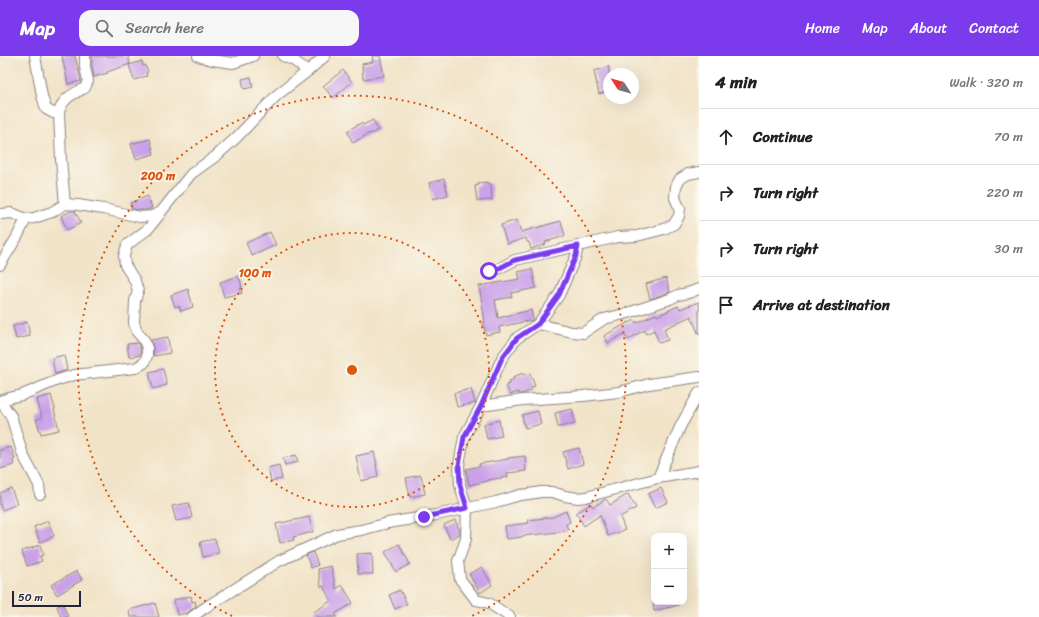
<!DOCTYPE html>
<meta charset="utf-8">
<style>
:root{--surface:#fff;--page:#f6f6f6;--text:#202124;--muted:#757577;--line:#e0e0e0;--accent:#7c3aed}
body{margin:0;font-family:Sriracha,sans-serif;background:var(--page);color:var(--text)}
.controls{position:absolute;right:12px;bottom:12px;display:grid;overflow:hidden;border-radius:8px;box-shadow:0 4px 16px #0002}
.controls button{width:36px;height:36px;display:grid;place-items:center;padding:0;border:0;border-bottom:1px solid var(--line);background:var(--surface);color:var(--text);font:20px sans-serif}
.compass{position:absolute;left:603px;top:12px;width:36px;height:36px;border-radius:50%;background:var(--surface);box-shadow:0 4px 16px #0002;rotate:306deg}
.scale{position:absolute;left:12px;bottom:10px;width:69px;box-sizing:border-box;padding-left:4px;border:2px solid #22223b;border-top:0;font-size:11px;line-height:14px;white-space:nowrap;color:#22223b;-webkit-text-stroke:3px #fbf7ec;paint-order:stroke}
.stop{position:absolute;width:12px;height:12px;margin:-9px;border:3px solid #7c3aed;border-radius:50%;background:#fff}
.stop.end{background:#7c3aed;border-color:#fff;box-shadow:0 1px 4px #0008}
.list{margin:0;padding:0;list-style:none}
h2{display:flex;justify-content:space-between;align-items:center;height:52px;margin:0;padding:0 16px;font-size:17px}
h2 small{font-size:13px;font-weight:400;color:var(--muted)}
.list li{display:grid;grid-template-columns:26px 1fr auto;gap:12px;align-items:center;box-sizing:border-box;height:56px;padding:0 16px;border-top:1px solid var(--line)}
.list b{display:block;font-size:15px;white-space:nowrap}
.list em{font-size:13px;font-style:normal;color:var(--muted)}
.icon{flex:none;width:22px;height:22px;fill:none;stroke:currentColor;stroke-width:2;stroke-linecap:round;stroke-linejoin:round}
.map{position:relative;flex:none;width:699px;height:561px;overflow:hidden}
header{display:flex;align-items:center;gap:24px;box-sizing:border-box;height:56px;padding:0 20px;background:var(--accent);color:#fff}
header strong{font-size:19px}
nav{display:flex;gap:22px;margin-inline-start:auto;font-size:14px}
.search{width:280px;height:36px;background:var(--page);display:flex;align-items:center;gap:10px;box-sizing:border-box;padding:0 14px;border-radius:12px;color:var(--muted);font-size:15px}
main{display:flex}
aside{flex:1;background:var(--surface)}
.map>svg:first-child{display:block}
</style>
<header>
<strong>Map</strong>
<div class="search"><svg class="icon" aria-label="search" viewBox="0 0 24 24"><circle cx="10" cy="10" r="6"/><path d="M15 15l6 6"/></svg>Search here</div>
<nav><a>Home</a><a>Map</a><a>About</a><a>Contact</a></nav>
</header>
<main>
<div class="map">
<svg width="699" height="561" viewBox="0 0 699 561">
<rect width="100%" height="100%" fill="#fbf7ec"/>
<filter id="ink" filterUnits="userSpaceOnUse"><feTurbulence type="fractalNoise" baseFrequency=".025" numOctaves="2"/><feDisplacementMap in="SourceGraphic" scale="8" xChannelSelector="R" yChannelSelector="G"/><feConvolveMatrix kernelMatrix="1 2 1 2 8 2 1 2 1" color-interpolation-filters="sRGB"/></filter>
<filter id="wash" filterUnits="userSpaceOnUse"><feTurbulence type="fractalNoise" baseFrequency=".012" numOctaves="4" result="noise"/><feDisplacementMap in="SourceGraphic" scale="16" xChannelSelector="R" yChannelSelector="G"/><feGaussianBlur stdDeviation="0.9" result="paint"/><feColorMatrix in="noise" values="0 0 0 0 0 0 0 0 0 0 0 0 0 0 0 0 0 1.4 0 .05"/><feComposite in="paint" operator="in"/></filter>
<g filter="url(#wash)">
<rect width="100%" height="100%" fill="#f1e3c7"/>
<g id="blocks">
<g fill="#caa1e8">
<path d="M62,0H75L81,25L68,28Z"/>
<path d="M92,0H128L130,8L107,16L108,17L94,21L92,10Z"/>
<path d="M372,0H380L384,20L363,23L362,8L373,6Z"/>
<path d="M142,5L143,10L145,9L148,16L146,17L147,20L134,24L129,9Z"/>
<path d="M609,11V35L599,38L594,15Z"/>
<path d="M343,14L352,26L333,42L323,30Z"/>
<path d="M251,21L253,31L244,33L242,23Z"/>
<path d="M373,64L378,74L371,78L370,77L353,87L347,75L361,67L363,69Z"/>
<path d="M150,83L154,98L136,103L131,88Z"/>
<path d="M444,123L448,139L433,143L429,127Z"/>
<path d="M487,126V128H491L492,144L477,145L475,130L479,129L478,127Z"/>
<path d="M148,140L152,152L147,154H140L132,153L130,147Z"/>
<path d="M71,155H75L81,167L67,174L61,160Z"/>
<path d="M517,164L521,176L561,165L565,180L545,186L546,188L531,193L529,186H527L526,182L507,188L501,169Z"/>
<path d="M270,176L276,189L252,200L246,187Z"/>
<path d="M532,213L536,232L511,237L512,241L495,244L498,262L531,254L533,264L499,271L500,276L486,279L483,267L485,266L479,230L520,223L518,216Z"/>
<path d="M239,220L242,232H240L242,237L224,241L220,226Z"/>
<path d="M666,222L670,236L650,243L646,228Z"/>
<path d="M188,233L193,251L181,255L179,250L175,251L171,239Z"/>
<path d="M699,246V279L691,260L664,273L668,284L659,287L654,274L646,278L644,274L628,284L624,278L608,287L604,280L629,266L630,267L634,264L636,267L656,258L657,260L678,250L680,253Z"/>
<path d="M27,266L30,280L16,283L13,270Z"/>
<path d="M168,281L170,297L154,300L153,292L151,284Z"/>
<path d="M138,287L140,293V299L129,301L127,288Z"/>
<path d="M64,299L67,314L55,318L52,302Z"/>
<path d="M163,313L167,329L153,333L149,316Z"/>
<path d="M523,317V319L530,317L535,330L531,332L532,334L522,338H519L518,336L510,339L506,329L510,328L509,325L514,323L513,321Z"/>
<path d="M471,333L475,347L457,351L454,337Z"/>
<path d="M51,339L55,353H54L59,374L41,378L36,363L42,362L37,343Z"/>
<path d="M572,353L575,368L558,371L555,357Z"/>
<path d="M538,355L541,368L525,372L522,359Z"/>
<path d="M499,364L502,380L487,383L484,368Z"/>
<path d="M11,391L15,403L13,404L14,409L0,413V394Z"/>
<path d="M579,392L583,408L568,413L563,396Z"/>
<path d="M374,396L377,409H376L378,421L361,425L356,400Z"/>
<path d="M296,399L298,406L285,409L283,402Z"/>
<path d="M525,400L526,415L507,417L508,421L488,424V425L469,429L466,413L480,410L479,408L508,403V402Z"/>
<path d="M279,409L282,423L271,425L268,412Z"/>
<path d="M421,419L425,438L410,441L406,422Z"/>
<path d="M11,432L17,448L2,454L0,449V437Z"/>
<path d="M661,432L668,446L655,452L648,438Z"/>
<path d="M628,438L636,452L620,461L625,474L608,480L600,459L584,470L576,457L591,448L593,451L606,443L610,449Z"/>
<path d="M189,447L192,462L176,465L172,450Z"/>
<path d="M566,455L570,466L566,468L568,474L559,476L522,480V481L507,483L505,470L529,467L528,464L553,461Z"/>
<path d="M309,461L313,476L293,481L294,484L280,487L276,468Z"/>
<path d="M455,464L460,475V478L450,483L444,469Z"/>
<path d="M48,465L54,480L40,486L34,471Z"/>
<path d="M215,483L219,497L203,501L200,486Z"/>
<path d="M399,488L410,508L396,516L385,496Z"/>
<path d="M40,489L43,499L40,500L42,505L27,510L22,495Z"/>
<path d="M313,496L318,509L311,512L306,499Z"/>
<path d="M372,497L373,518H358L357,498Z"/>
<path d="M331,510L336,533L342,529L353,547L335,558L337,561H317L314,556L331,545L323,530L321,531L318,513Z"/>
<path d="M482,511L492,529L480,537L469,518Z"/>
<path d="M77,515L82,524L57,539L51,529Z"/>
<path d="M400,534L407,548L395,553L389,539Z"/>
<path d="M191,540L192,546L195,545L196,550L187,557L177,559L174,544Z"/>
<path d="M653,546H679V549L654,555Z"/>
<path d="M155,547L159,561H130L129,554Z"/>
<path d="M63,548L68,561H61L57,550Z"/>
</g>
</g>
</g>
<g filter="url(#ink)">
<use href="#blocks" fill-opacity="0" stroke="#8a8281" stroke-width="1"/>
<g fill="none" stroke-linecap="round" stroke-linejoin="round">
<defs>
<g id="minor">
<path d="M35,0L42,40L46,53L53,57H59"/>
<path d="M198,0L212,4L233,7L253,0"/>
<path d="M283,0L293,4L308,15"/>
<path d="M65,148L61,104L59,57C62,42 73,38 85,32L88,25L85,11V0"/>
<path d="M0,158L12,157L26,163L34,162L52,156L65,148L78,149L103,153L140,161L152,160L161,156L191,118L216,100L236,82L277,39L308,15L325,0"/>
<path d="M0,209L17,181L26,163"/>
<path d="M489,215L496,214L515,204L618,181L637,180L664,173L674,168L679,160L680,153L675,142L676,130L680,123L688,118L699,116"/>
<path d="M538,268L572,276L583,277L604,263L628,257L670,243L678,239L688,237L699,233"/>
<path d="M0,345L9,342L22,339L58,324L74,319L135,312L144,307L147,300V292L144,284L137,276L134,267L135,245L138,235L135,225L125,209L124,200L127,189L148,173L160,158"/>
<path d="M0,347L4,350L11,360L23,399L39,429L40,438"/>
<path d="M481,350L523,344L583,340L619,336L649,328L699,321"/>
<path d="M658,422L681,369L699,337"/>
<path d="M192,561L206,551L279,505L337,478L361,474L388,467L436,459L496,446L520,439L529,438L541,436H552L565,440L578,442L586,441L658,422L699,415"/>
<path d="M510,561L489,547L476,544L460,523L458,505L466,483L467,452L460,429L459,409L464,381L481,350L502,302L517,282L538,268L559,239L576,200L578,190"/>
</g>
</defs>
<use href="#minor" stroke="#8a8281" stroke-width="12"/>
<use href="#minor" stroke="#fff" stroke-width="10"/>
</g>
</g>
<g fill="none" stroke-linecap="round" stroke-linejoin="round" filter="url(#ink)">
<path stroke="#7c3aed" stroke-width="5" d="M424,461L467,452L460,429L459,409L464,381L481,350L502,302L517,282L538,268L559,239L576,200L578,190L515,204L496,214L489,215"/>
</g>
<g fill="none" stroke="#de560e" stroke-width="2" stroke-dasharray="2 4">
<circle cx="352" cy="314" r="137"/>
<path d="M232 560A274 274 0 1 1 472 560"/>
</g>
<circle cx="352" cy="314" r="6" fill="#de560e" stroke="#fbf7ec" stroke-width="2"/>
<g font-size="12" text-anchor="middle" font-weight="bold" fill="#de560e" stroke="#fbf7ec" stroke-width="3.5" stroke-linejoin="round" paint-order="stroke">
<text x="158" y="124">200 m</text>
<text x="255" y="221">100 m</text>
</g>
</svg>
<div class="controls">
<button>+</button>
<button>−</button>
</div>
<svg class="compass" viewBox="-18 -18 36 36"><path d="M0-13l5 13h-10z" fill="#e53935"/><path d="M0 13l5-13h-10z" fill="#757577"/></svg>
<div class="scale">50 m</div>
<div class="stop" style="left:489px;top:215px"></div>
<div class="stop end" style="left:424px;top:461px"></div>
</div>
<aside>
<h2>4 min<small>Walk · 320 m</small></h2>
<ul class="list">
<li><svg class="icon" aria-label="ahead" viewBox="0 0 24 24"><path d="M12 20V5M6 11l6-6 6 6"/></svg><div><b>Continue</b></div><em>70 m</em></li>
<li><svg class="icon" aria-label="right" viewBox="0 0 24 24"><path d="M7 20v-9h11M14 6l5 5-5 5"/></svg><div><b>Turn right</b></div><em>220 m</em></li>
<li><svg class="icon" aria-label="right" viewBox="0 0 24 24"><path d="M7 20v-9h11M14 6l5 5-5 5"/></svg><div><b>Turn right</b></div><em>30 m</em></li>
<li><svg class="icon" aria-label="arrive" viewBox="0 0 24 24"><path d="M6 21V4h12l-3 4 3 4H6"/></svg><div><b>Arrive at destination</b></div></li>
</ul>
</aside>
</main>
